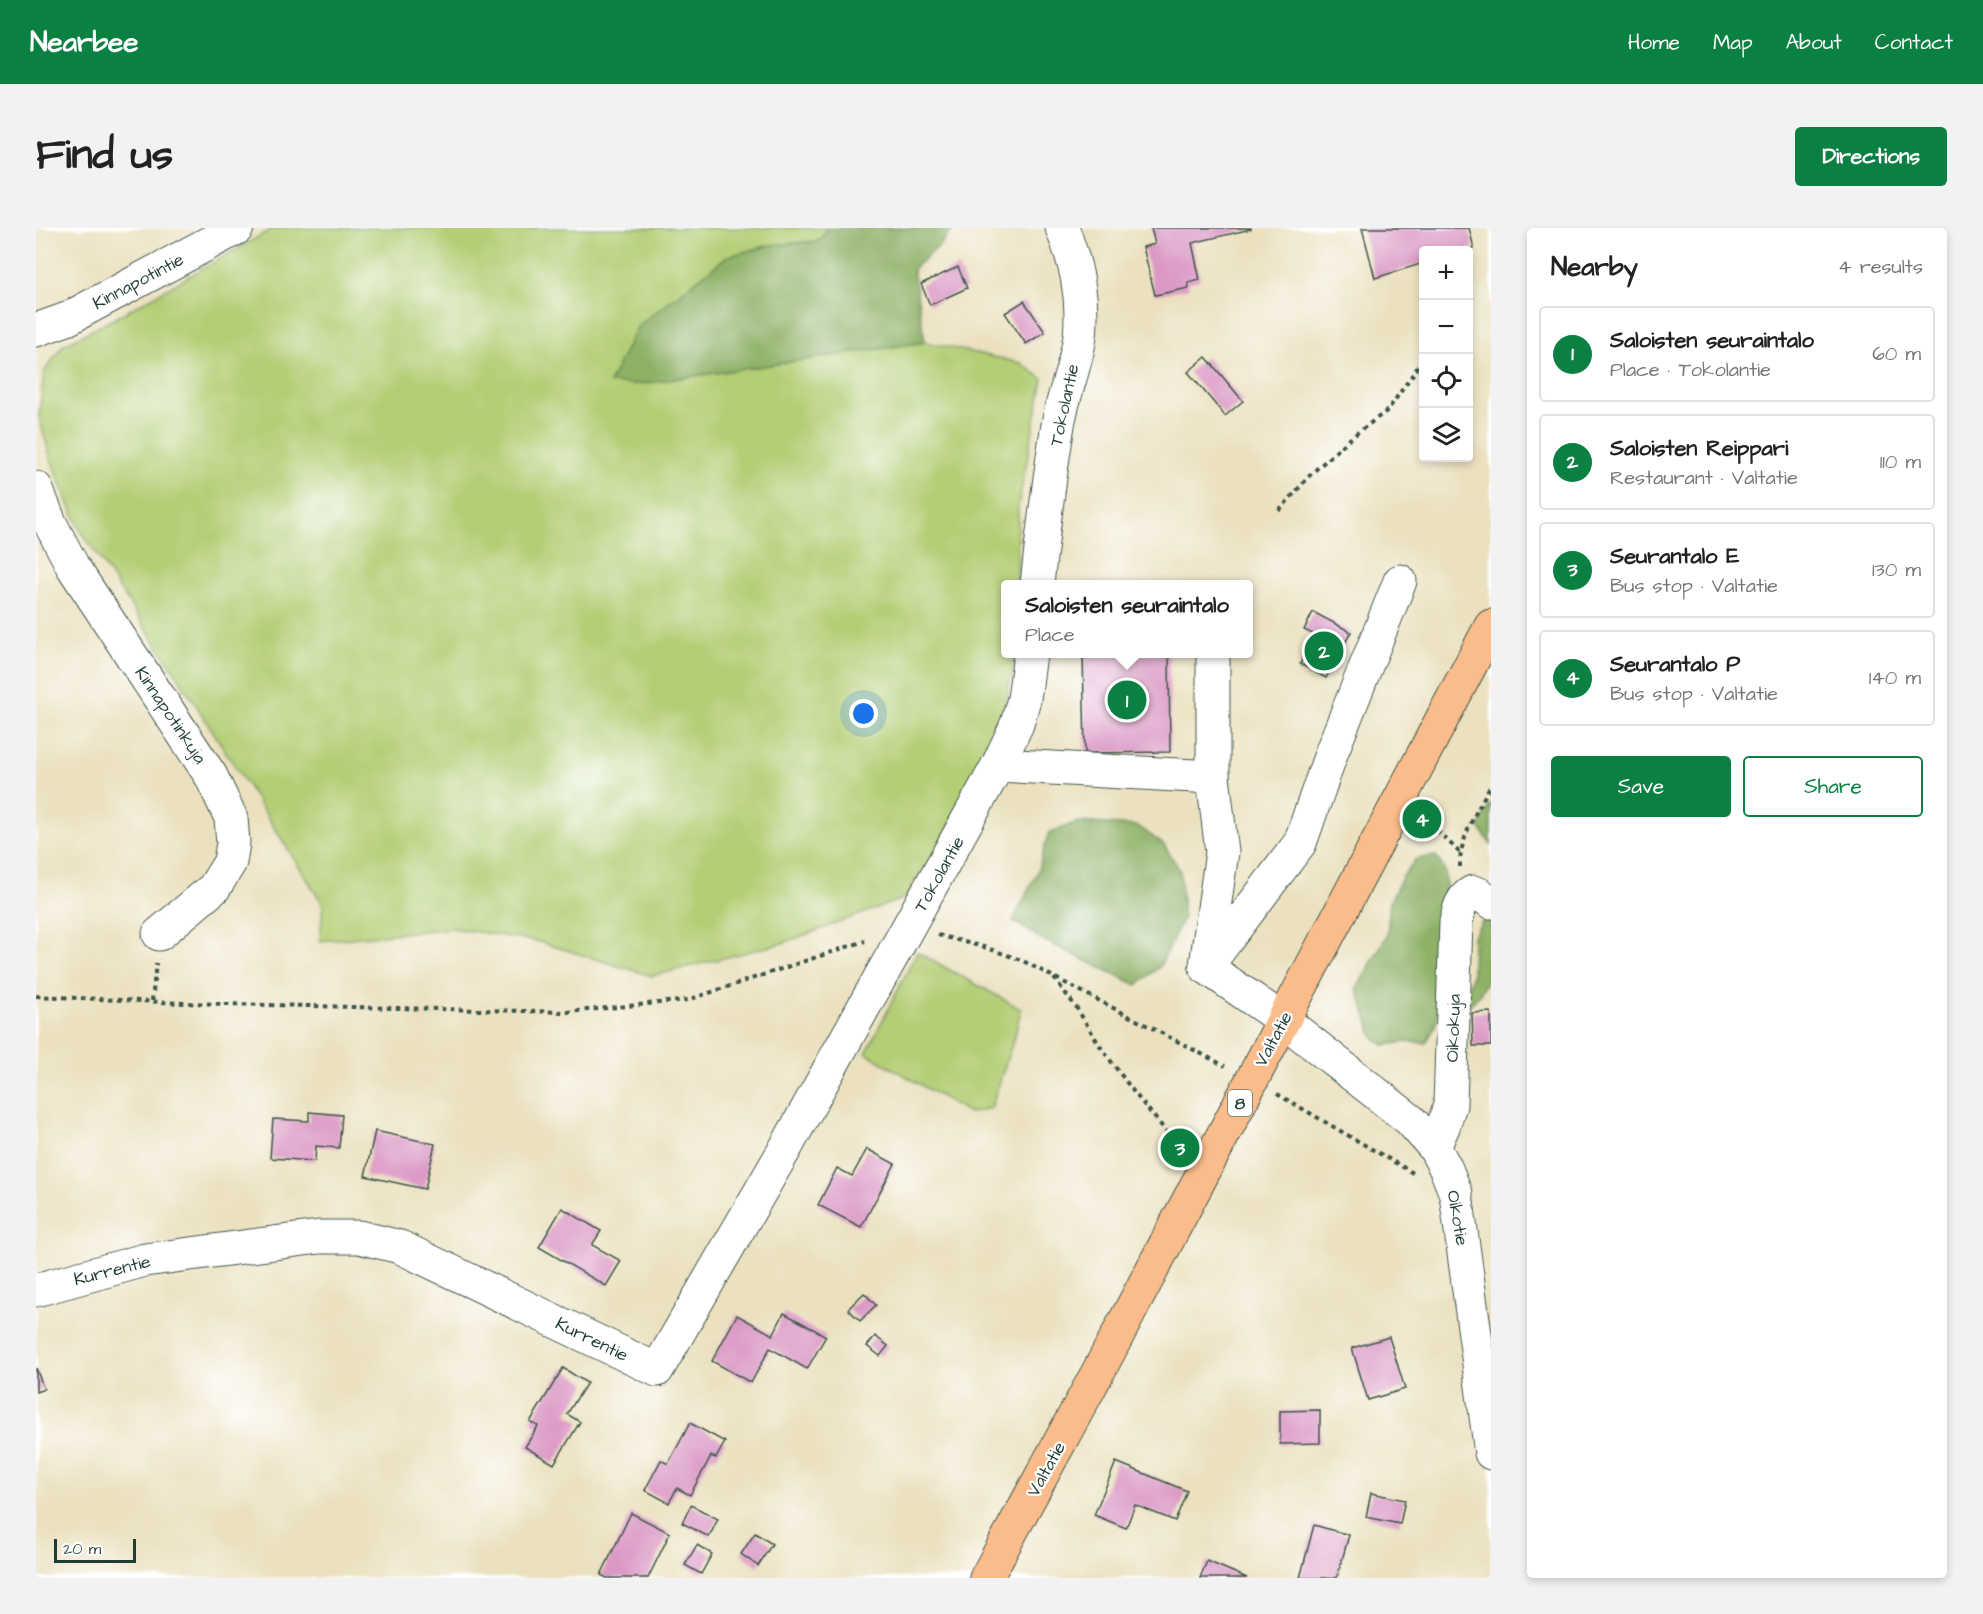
<!DOCTYPE html>
<meta charset="utf-8">
<style>
:root{--surface:#fff;--page:#f2f2f2;--text:#222;--muted:#767676;--line:#e0e0e0;--accent:#0b8043}
body{margin:0;font-family:"Architects Daughter",sans-serif;background:var(--page);color:var(--text)}
.controls{position:absolute;right:18px;top:18px;display:grid;overflow:hidden;border-radius:6px;box-shadow:0 3px 9px #0003}
.controls button{width:54px;height:54px;display:grid;place-items:center;padding:0;border:0;border-bottom:2px solid var(--line);background:var(--surface);color:var(--text);font:30px sans-serif}
.scale{position:absolute;left:18px;bottom:15px;width:82px;box-sizing:border-box;padding-left:6px;border:3px solid #1f3d34;border-top:0;font-size:16px;line-height:21px;white-space:nowrap;color:#1f3d34;-webkit-text-stroke:4px #fff;paint-order:stroke}
.you{position:absolute;left:828px;top:486px;width:21px;height:21px;margin:-15px;border:4px solid #fff;border-radius:50%;background:#1a73e8;box-shadow:0 0 0 9px #1a73e833}
.badge{display:grid;place-items:center;width:39px;height:39px;border-radius:50%;background:var(--accent);color:#fff;font-size:20px;font-weight:700}
.pin{position:absolute;translate:-50% -50%;border:3px solid #fff;box-shadow:0 2px 6px #0006}
.popup{position:absolute;left:965px;top:352px;width:252px;height:78px;box-sizing:border-box;display:grid;place-content:center;border-radius:6px;background:var(--surface);filter:drop-shadow(0 2px 4px #0005);font-size:20px;white-space:nowrap;color:var(--muted)}
.popup b{font-size:22px;color:var(--text)}
.popup::after{content:'';position:absolute;left:50%;top:100%;margin-left:-12px;border:12px solid transparent;border-top-color:var(--surface)}
.list{margin:0;padding:0;list-style:none}
h2{display:flex;justify-content:space-between;align-items:center;height:78px;margin:0;padding:0 24px;font-size:26px}
h2 small{font-size:20px;font-weight:400;color:var(--muted)}
.list li{display:grid;grid-template-columns:39px 1fr auto;gap:18px;align-items:center;box-sizing:border-box;height:96px;margin:0 12px 12px;padding:0 12px;border:2px solid var(--line);border-radius:6px}
.list b{display:block;font-size:22px;white-space:nowrap}
.list p{margin:0;font-size:20px;white-space:nowrap;color:var(--muted)}
.list em{font-size:20px;font-style:normal;color:var(--muted)}
.actions{display:flex;gap:12px;padding:18px 24px}
.actions a{flex:1;padding:14px 0;border:2px solid var(--accent);border-radius:6px;text-align:center;font-size:21px;color:var(--accent)}
.actions .main{background:var(--accent);color:#fff}
.icon{flex:none;width:33px;height:33px;fill:none;stroke:currentColor;stroke-width:2;stroke-linecap:round;stroke-linejoin:round}
.map{position:relative;flex:none;width:1455px;height:1350px;overflow:hidden;border-radius:6px}
header{display:flex;align-items:center;gap:36px;box-sizing:border-box;height:84px;padding:0 30px;background:var(--accent);color:#fff}
header strong{font-size:28px}
nav{display:flex;gap:33px;margin-inline-start:auto;font-size:21px}
.intro{display:flex;align-items:center;justify-content:space-between;box-sizing:border-box;height:144px;padding:0 36px}
h1{margin:0;font-size:42px}
.button{padding:15px 27px;border-radius:6px;background:var(--accent);color:#fff;font-size:21px;font-weight:700}
main{display:flex;gap:36px;padding:0 36px}
aside{flex:1;background:var(--surface);border-radius:6px;box-shadow:0 3px 9px #0003}
.map>svg:first-child{display:block}
</style>
<header>
<strong>Nearbee</strong>
<nav><a>Home</a><a>Map</a><a>About</a><a>Contact</a></nav>
</header>
<div class="intro"><h1>Find us</h1><a class="button">Directions</a></div>
<main>
<div class="map">
<svg width="1455" height="1350" viewBox="0 0 1455 1350">
<rect width="100%" height="100%" fill="#fff"/>
<filter id="ink" filterUnits="userSpaceOnUse"><feTurbulence type="fractalNoise" baseFrequency=".0167" numOctaves="2"/><feDisplacementMap in="SourceGraphic" scale="12" xChannelSelector="R" yChannelSelector="G"/><feConvolveMatrix kernelMatrix="1 2 1 2 8 2 1 2 1" color-interpolation-filters="sRGB"/></filter>
<filter id="wash" filterUnits="userSpaceOnUse"><feTurbulence type="fractalNoise" baseFrequency=".008" numOctaves="4" result="noise"/><feDisplacementMap in="SourceGraphic" scale="24" xChannelSelector="R" yChannelSelector="G"/><feGaussianBlur stdDeviation="1.35" result="paint"/><feColorMatrix in="noise" values="0 0 0 0 0 0 0 0 0 0 0 0 0 0 0 0 0 1.4 0 .05"/><feComposite in="paint" operator="in"/></filter>
<g filter="url(#wash)">
<rect width="100%" height="100%" fill="#ebe1bf"/>
<g fill="#b3ce74" stroke="#698654" stroke-width="1.5">
<path d="M238,0H791L783,13L735,17L692,28L602,98L574,154L603,156L889,114L985,135L1007,151L982,278L981,356H970V426H980L968,482L904,617L869,670L747,715L616,748L500,713L417,700L284,713L287,676L137,441L43,300L15,232L3,188L8,144L27,117L81,89Z"/>
<path d="M881,724L985,781L979,807L955,880L933,885L830,825Z"/>
</g>
<g fill="#8eb166" stroke="#56774d" stroke-width="1.5">
<path d="M791,0H918L903,18L877,41L889,114L603,156L573,155L602,98L692,28L735,17L783,13Z"/>
<path d="M1455,575V617L1443,599Z"/>
<path d="M1041,594L1102,598L1128,617L1144,642L1147,690L1124,738L1101,757L1007,712L977,693L1002,642L1012,606Z"/>
<path d="M1400,628L1409,643L1410,659L1406,678L1402,787L1398,801L1390,815L1370,814L1348,817L1338,810L1321,760L1351,707L1354,673L1367,648L1380,631Z"/>
<path d="M1450,688L1455,690V745L1443,767L1429,782L1436,744L1437,708Z"/>
</g>
<g id="blocks">
<g fill="#db99c5">
<path d="M1115,0H1215V1L1156,15L1164,52L1152,55L1153,60L1119,67L1107,19L1119,16Z"/>
<path d="M1326,0H1433L1438,20L1431,22H1388V35L1339,50Z"/>
<path d="M922,39L931,60L894,77L885,56Z"/>
<path d="M988,73L1009,104L990,116L969,85Z"/>
<path d="M1170,129L1207,173L1189,188L1152,144Z"/>
<path d="M1277,384L1315,404L1290,450L1264,436L1279,407L1268,402Z"/>
<path d="M1047,426H1133L1134,524L1049,525Z"/>
<path d="M1455,784V818H1437L1436,785Z"/>
<path d="M273,884L306,887L303,920L280,918L279,933L234,930L237,891L273,893Z"/>
<path d="M339,903L399,916L389,961L329,948Z"/>
<path d="M831,921L859,936L825,999L782,977L801,940L816,948Z"/>
<path d="M526,980L565,1003L556,1017L585,1033L570,1058L503,1019Z"/>
<path d="M828,1065L840,1077L824,1093L812,1081Z"/>
<path d="M748,1085L790,1108L771,1141L734,1120L715,1155L676,1133L701,1087L737,1107Z"/>
<path d="M839,1108L852,1118L844,1128L831,1118Z"/>
<path d="M1353,1109L1369,1161L1332,1172L1316,1120Z"/>
<path d="M0,1140L8,1161L0,1164Z"/>
<path d="M527,1140L551,1155L531,1186L544,1194L518,1236L489,1219L502,1198L494,1194Z"/>
<path d="M1284,1182V1215L1244,1216V1183Z"/>
<path d="M654,1195L689,1214L680,1230L675,1228L654,1267L641,1260L633,1275L609,1262L625,1232L632,1236Z"/>
<path d="M1080,1234L1151,1263L1139,1293L1099,1277L1090,1300L1058,1287Z"/>
<path d="M1335,1265L1369,1272L1364,1296L1330,1289Z"/>
<path d="M655,1277L682,1291L673,1309L646,1295Z"/>
<path d="M595,1285L634,1305L612,1350H571L565,1347Z"/>
<path d="M1278,1297L1313,1307L1301,1350H1264Z"/>
<path d="M719,1305L736,1316L722,1338L705,1326Z"/>
<path d="M661,1317L676,1326L665,1346L649,1337Z"/>
<path d="M1171,1333L1211,1350H1164Z"/>
</g>
</g>
</g>
<g filter="url(#ink)">
<use href="#blocks" fill-opacity="0" stroke="#3e5649" stroke-width="1.5"/>
<g fill="none" stroke-linecap="round" stroke-linejoin="round">
<defs>
<g id="minor">
<path d="M0,102L31,91L201,0"/>
<path d="M0,260L14,295L37,339L175,548L195,590L197,615L194,634L178,660L123,706"/>
<path d="M1001,356C1007,303 1013,250 1022,197C1027,167 1040,138 1044,108C1048,69 1040,35 1026,0"/>
<path d="M962,537L1177,549"/>
<path d="M1170,737L1186,624L1177,549V426"/>
<path d="M1170,739L1247,792L1374,892L1398,919L1410,941L1420,966L1455,1225"/>
<path d="M1170,739L1264,615L1296,523L1364,353"/>
<path d="M1398,919L1407,899L1414,877L1420,694C1423,681 1425,670 1437,664L1443,666L1455,674"/>
<path d="M0,1062L109,1032L283,1009H323L364,1019L621,1142L749,921L962,537L981,496L988,471L994,426"/>
</g>
<path id="highway" d="M950,1350L1069,1131L1455,398"/>
</defs>
<use href="#minor" stroke="#3e5649" stroke-width="35"/>
<use href="#highway" stroke="#3e5649" stroke-width="35"/>
<g stroke="#3e5649" stroke-width="4" stroke-dasharray="4.5 4.5" stroke-linecap="butt">
<path d="M1243,283L1275,246L1317,208L1352,182L1388,130"/>
<path d="M1387,591L1409,610L1424,625"/>
<path d="M1424,639C1423,610 1442,582 1455,556"/>
<path d="M902,707L951,720L985,732L1189,838"/>
<path d="M1018,750L1040,779L1066,821L1100,867L1144,920"/>
<path d="M0,768L147,775L531,784L652,772L829,713"/>
<path d="M116,773L120,735"/>
<path d="M1241,866L1377,945"/>
</g>
<use href="#minor" stroke="#fff" stroke-width="33"/>
<use href="#highway" stroke="#f9bc8a" stroke-width="33"/>
</g>
</g>
<g text-anchor="middle" stroke-width="4.5" stroke-linejoin="round" paint-order="stroke">
<rect fill="#fff" stroke="#627771" stroke-width="1.5" x="1192" y="862" width="24" height="26" rx="4.5"/>
<g font-size="16" font-weight="bold" fill="#1f3d34">
<text x="1204" y="881">8</text>
</g>
<g font-size="18" fill="#1f3d34" stroke="#fff">
<text transform="translate(102 53) rotate(-28)" y="6">Kinnapotintie</text>
<text transform="translate(1028 177) rotate(-78)" y="6">Tokolantie</text>
<text transform="translate(135 487) rotate(56)" y="6">Kinnapotinkuja</text>
<text transform="translate(903 646) rotate(-61)" y="6">Tokolantie</text>
<text transform="translate(1417 800) rotate(-88)" y="6">Oikokuja</text>
<text transform="translate(1237 811) rotate(-62)" y="6">Valtatie</text>
<text transform="translate(1422 990) rotate(80)" y="6">Oikotie</text>
<text transform="translate(76 1042) rotate(-14)" y="6">Kurrentie</text>
<text transform="translate(556 1111) rotate(26)" y="6">Kurrentie</text>
<text transform="translate(1010 1241) rotate(-61)" y="6">Valtatie</text>
</g>
</g>
</svg>
<div class="controls">
<button>+</button>
<button>−</button>
<button><svg class="icon" aria-label="locate" viewBox="0 0 24 24"><circle cx="12" cy="12" r="6"/><path d="M12 2v4M12 18v4M2 12h4M18 12h4"/></svg></button>
<button><svg class="icon" aria-label="layers" viewBox="0 0 24 24"><path d="M12 4l9 5-9 5-9-5zM3 14l9 5 9-5"/></svg></button>
</div>
<div class="scale">20 m</div>
<div class="you"></div>
<div class="pin badge" style="left:1091px;top:472px">1</div>
<div class="popup"><b>Saloisten seuraintalo</b>Place</div>
<div class="pin badge" style="left:1288px;top:423px">2</div>
<div class="pin badge" style="left:1144px;top:920px">3</div>
<div class="pin badge" style="left:1386px;top:591px">4</div>
</div>
<aside>
<h2>Nearby<small>4 results</small></h2>
<ul class="list">
<li><span class="badge">1</span><div><b>Saloisten seuraintalo</b><p>Place · Tokolantie</p></div><em>60 m</em></li>
<li><span class="badge">2</span><div><b>Saloisten Reippari</b><p>Restaurant · Valtatie</p></div><em>110 m</em></li>
<li><span class="badge">3</span><div><b>Seurantalo E</b><p>Bus stop · Valtatie</p></div><em>130 m</em></li>
<li><span class="badge">4</span><div><b>Seurantalo P</b><p>Bus stop · Valtatie</p></div><em>140 m</em></li>
</ul>
<div class="actions"><a class="main">Save</a><a>Share</a></div>
</aside>
</main>
